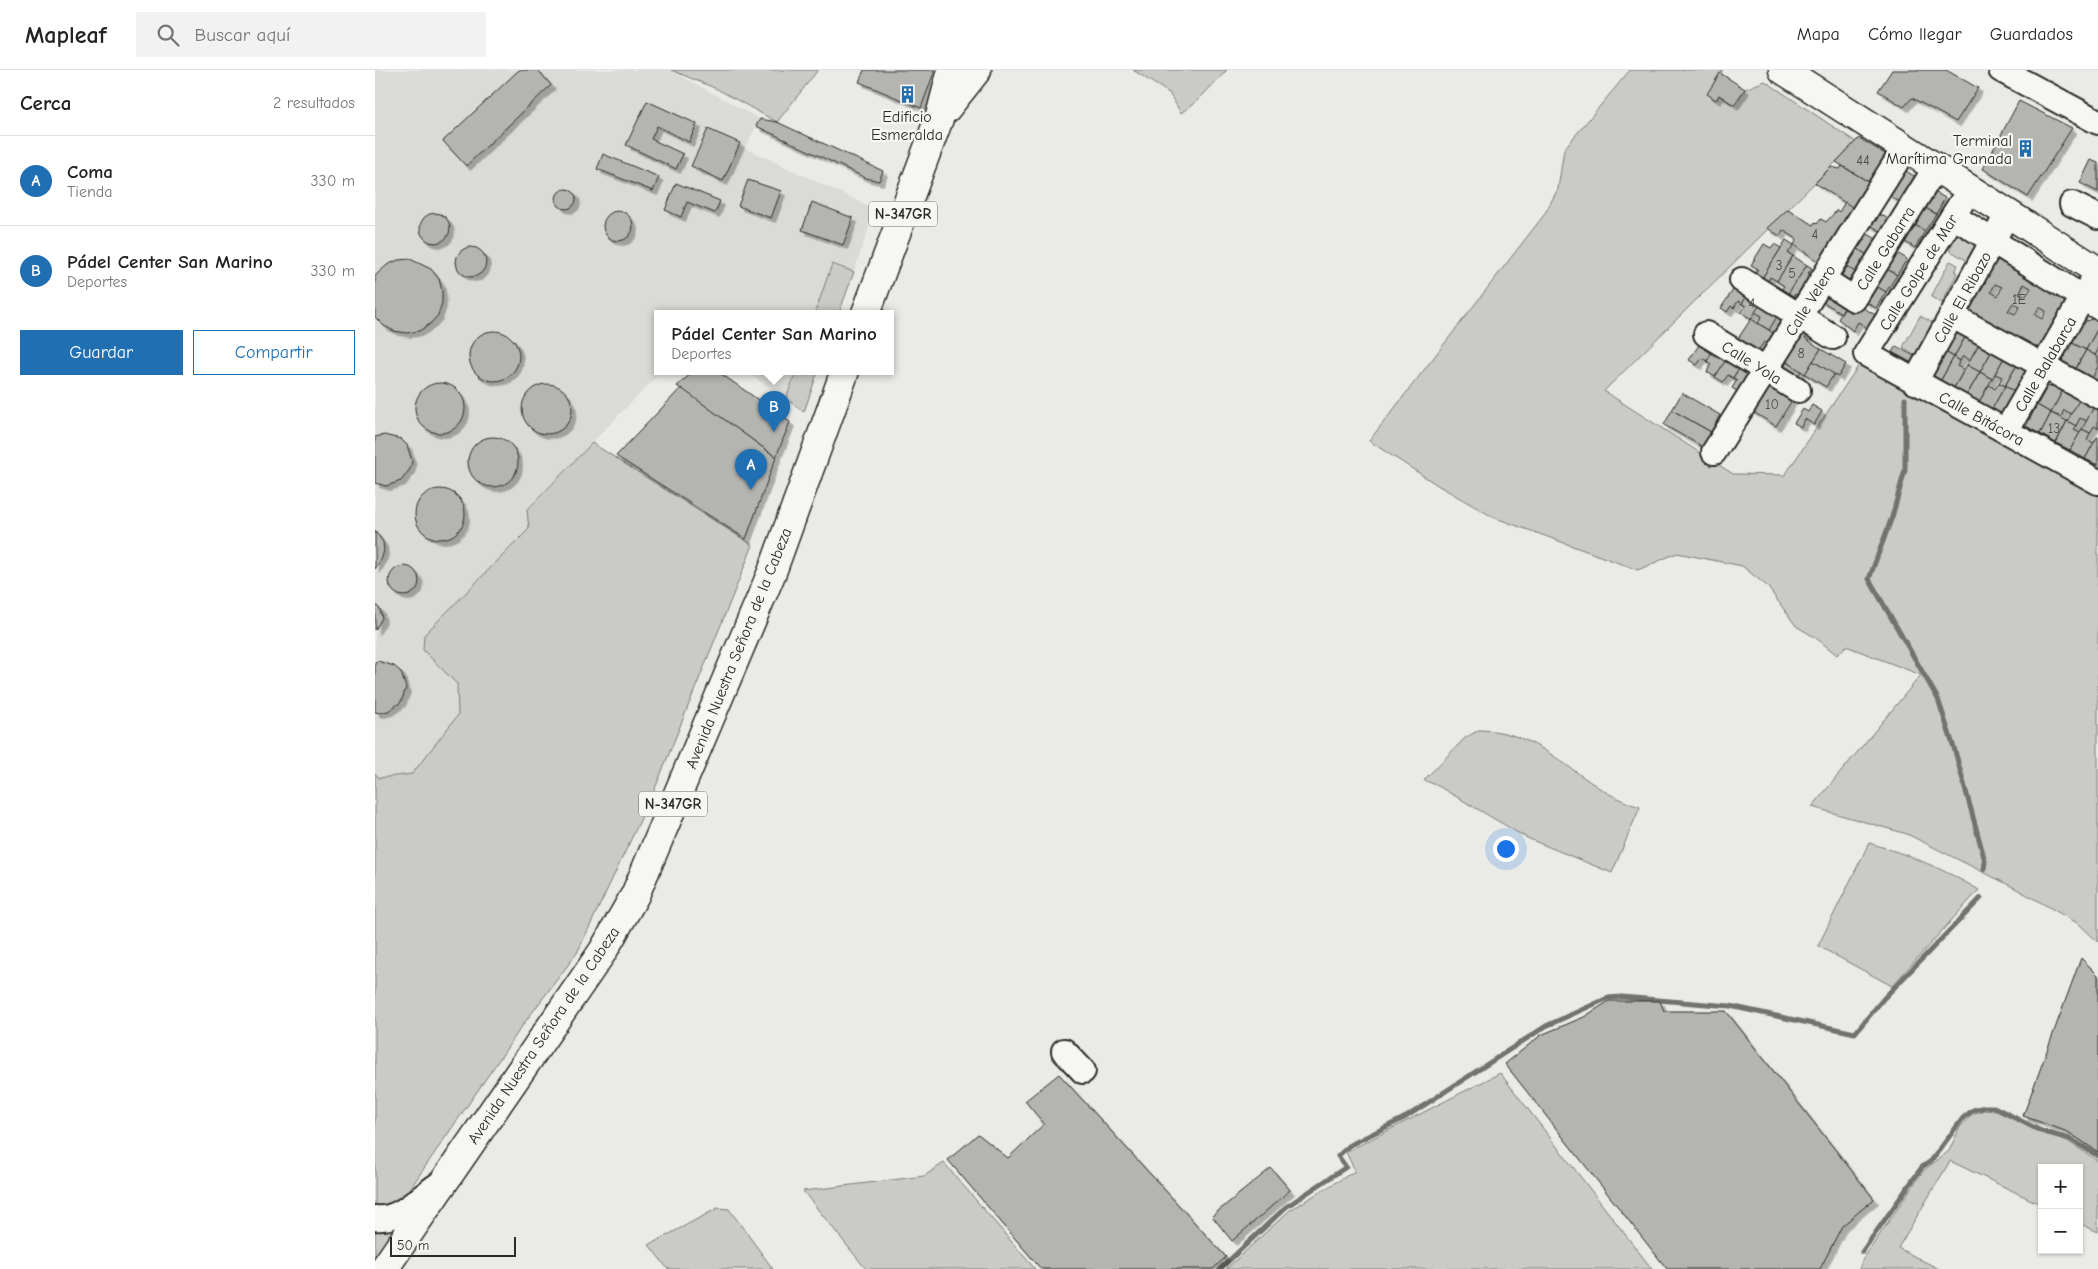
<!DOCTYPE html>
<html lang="es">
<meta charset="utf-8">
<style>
:root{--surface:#fff;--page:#f2f2f2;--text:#222;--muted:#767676;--line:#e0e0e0;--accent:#1f6fb2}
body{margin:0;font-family:"Comic Neue",sans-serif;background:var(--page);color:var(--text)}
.controls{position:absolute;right:15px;bottom:15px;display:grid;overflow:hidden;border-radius:0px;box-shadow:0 1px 4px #0004}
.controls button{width:45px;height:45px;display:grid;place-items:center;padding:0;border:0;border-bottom:1px solid var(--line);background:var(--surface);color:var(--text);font:25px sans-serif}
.scale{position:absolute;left:15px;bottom:12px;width:126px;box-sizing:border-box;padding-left:5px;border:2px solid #2b2b2b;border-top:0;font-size:14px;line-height:18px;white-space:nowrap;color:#2b2b2b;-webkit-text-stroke:4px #f6f6f2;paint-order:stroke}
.you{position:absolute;left:1130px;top:778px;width:18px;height:18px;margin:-12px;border:4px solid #fff;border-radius:50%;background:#1a73e8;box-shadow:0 0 0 8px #1a73e833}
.badge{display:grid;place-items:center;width:32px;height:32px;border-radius:50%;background:var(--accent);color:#fff;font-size:16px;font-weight:700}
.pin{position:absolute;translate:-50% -41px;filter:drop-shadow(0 1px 2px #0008)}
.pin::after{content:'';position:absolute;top:26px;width:18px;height:15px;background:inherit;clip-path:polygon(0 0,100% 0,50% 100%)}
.popup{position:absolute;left:279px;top:240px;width:240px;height:65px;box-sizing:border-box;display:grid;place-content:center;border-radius:0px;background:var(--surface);filter:drop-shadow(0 1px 4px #0005);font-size:16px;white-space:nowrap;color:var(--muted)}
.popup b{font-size:19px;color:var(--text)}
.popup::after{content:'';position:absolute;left:50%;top:100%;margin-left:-10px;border:10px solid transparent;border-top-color:var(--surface)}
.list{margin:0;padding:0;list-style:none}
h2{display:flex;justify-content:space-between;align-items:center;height:65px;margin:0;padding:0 20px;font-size:21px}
h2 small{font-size:16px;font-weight:400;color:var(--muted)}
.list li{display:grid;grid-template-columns:32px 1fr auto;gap:15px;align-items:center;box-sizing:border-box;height:90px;padding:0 20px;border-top:1px solid var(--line)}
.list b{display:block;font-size:19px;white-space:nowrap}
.list p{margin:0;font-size:16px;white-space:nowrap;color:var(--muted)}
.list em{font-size:16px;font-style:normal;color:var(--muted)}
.actions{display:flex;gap:10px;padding:15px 20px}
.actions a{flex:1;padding:11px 0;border:1px solid var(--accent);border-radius:0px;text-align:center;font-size:18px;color:var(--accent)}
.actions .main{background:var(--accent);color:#fff}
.icon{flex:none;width:28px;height:28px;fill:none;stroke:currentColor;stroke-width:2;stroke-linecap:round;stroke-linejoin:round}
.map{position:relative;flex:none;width:1723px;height:1199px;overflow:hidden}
header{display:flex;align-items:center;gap:30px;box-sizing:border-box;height:70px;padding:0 25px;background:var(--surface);border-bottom:1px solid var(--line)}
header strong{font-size:24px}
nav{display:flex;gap:28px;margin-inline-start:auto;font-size:18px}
.search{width:350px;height:45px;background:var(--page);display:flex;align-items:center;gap:12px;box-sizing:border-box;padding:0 18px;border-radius:0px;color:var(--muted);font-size:19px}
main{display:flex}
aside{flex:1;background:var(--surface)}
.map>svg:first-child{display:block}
</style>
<header>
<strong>Mapleaf</strong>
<div class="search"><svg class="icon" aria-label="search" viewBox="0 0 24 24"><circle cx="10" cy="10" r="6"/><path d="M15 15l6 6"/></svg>Buscar aquí</div>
<nav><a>Mapa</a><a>Cómo llegar</a><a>Guardados</a></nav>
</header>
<main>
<aside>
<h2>Cerca<small>2 resultados</small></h2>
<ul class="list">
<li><span class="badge">A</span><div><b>Coma</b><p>Tienda</p></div><em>330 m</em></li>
<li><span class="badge">B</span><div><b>Pádel Center San Marino</b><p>Deportes</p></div><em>330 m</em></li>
</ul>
<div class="actions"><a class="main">Guardar</a><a>Compartir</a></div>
</aside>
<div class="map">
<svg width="1723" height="1199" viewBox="0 0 1723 1199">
<defs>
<filter id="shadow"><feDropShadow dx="4.5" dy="4.5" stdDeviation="0" flood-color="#0004"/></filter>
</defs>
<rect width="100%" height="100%" fill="#eaeae6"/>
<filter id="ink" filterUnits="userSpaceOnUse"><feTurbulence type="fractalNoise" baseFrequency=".02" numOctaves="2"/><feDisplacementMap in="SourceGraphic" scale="10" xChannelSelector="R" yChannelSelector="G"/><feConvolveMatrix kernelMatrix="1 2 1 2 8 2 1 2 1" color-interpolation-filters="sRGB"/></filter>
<g filter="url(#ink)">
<g fill="#dadad6">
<path d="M0,0H295L385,49L370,78L500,139L479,202L457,194L440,243H283V301H287L152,439L155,459L49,565V580L82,614L83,645L37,704L4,708L0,703Z"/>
<path d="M370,301H421L411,329Z"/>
</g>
<g fill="#cacac7" stroke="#7a7a79">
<path d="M296,0H443L402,52L342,19Z"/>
<path d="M758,0H852L822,31L806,43L794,23Z"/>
<path d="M1255,0H1347L1344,25L1359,35L1370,19L1390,11L1481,72L1229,321L1358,404L1410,405L1484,295L1723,421V872L1704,854L1638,817L1532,764L1437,737L1546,605L1471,576L1462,585L1441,568L1421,556L1392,516L1367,496L1302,483L1263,500L1118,447L1064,416L994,371L1169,145L1183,119L1189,79Z"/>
<path d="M1585,160L1607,174L1596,193L1574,180Z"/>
<path d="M1575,191L1583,195L1580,202L1582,203L1567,233L1556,227Z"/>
<path d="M457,194L479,202L464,243H440Z"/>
<path d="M1545,246L1560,254L1542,286L1528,277Z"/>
<path d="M421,301H443L429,342L411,329Z"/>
<path d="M217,373L378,475L279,721L202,883L150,952L32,1123L14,1136H0V703L4,708L37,704L83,645L82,614L48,580L49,565L154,459L152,440Z"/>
<path d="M1104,660C1172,660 1205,720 1265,737L1237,803L1152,768L1063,716L1049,710L1090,668Z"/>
<path d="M1494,773C1535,785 1567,798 1604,820L1517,916L1443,876Z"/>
<path d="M1125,1003L1277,1199H851L915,1140L980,1101L971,1082Z"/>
<path d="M1609,1040L1621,1041L1666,1063L1691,1070L1723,1091V1162L1704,1153V1098H1667V1135L1575,1091L1523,1178L1564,1199H1484L1488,1189L1548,1101L1574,1081L1585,1057L1597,1044Z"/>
<path d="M569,1093L660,1199H491L428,1121L549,1106Z"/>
<path d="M343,1138L354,1139L398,1199H293L274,1175Z"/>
<path d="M26,1155L0,1197V1158Z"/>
</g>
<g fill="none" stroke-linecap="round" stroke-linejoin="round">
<g stroke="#727270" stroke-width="5">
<path d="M1530,329V400L1517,447L1494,509L1563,629L1580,681L1610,791L1609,800"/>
<path d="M1487,1182L1547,1097L1556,1091L1588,1048L1598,1040L1610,1037H1619L1666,1061L1695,1069L1723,1086"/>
<path d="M845,1199L911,1137L971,1097L963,1086L975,1075L1031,1047L1171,956L1233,928L1247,927L1355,936L1480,963L1509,928L1606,828"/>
</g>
</g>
<g fill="#b4b4b1" stroke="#2b2b2b" fill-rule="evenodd" filter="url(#shadow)">
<path d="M144,0H163L176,15L91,96L68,71Z"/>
<path d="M489,0H560L546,38L484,12Z"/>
<path d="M1517,0H1571L1603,18L1581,52L1537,28L1529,37L1503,21Z"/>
<path d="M1345,3L1370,19L1359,35L1344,25L1341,30L1332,24Z"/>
<path d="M272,31L322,54L314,72L282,56L276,69L308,84L301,99L251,75Z"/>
<path d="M1644,31L1697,58L1653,127L1608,99Z"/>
<path d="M385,49L402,52L508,101L504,111L491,108L381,56Z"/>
<path d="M333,59L365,73L348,111L316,96Z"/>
<path d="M1484,68L1515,87L1497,114L1461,92Z"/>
<path d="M228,84L284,107L278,121L222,99Z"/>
<path d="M1716,90L1723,93V122L1705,113Z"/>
<path d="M1467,96L1497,114L1481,140L1440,113L1456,97L1465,99Z"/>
<path d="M1531,101L1547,111L1531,136L1515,126Z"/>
<path d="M373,110L406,121L396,148L363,136Z"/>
<path d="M301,113L345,131L340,143L312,132L306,147L290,140Z"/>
<circle cx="191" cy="129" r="10"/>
<path d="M1555,119L1570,128L1561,144L1545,135Z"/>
<path d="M437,132L478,148L468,175L427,160Z"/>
<path d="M1470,132L1481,140L1448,194L1419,175L1422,169L1408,160L1405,166L1392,158L1413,139L1438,155L1440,152L1442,154L1446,149L1451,152L1462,140L1464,142Z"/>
<path d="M1545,135L1561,144L1550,161L1535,152Z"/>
<circle cx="243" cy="156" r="15"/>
<circle cx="60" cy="158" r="15"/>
<path d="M1505,144L1520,153L1512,165L1492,153L1495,148L1501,151Z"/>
<path d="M1535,152L1550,161L1540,178L1524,168Z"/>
<path d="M1493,164L1508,173L1498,189L1483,179Z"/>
<path d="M1411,170L1419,175L1413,183L1418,186L1402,211L1395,207L1393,211L1387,208Z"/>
<path d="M1389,174L1396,178L1399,174L1406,178L1387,208L1380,203L1383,199L1376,195Z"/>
<circle cx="96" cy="192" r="15"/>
<path d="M1622,178L1697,226L1666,282L1588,239ZM1620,214L1627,217L1623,226L1616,222ZM1649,214L1656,218L1651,226L1644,223ZM1638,233L1645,236L1640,244L1633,241ZM1664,237L1671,241L1667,249L1660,245Z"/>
<path d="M1483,179L1498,189L1487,206L1472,197Z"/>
<path d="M1517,180L1532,189L1522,205L1507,196Z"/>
<path d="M1418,186L1432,195L1413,224L1406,220L1409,216L1402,211Z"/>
<path d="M35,189L56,199L64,209L67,221V233L63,245L55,254L44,261L32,263L19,261L9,256L0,247V206L12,195L23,190Z"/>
<path d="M1432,195L1437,198L1433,203L1440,207L1427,228L1420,224L1418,227L1413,224Z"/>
<path d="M1507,196L1522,205L1511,222L1496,213Z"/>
<path d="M1472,197L1487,206L1477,222L1462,213Z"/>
<path d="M1364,211L1376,219L1367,234L1363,231L1359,238L1356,236L1352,242L1346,238Z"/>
<path d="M1496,213L1511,222L1501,238L1486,229Z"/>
<path d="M1450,214L1475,230L1466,243L1442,228Z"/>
<path d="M1376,219L1390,228L1376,249L1366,242L1371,236L1367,234Z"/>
<path d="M1475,230L1504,247L1496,260L1483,252L1478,261L1463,249Z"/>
<path d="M1387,232L1404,243L1394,260L1383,253L1387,246L1380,242Z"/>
<path d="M1720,248L1723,250V258L1711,280L1697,273L1708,252Z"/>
<path d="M1376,249L1400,264L1392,274L1389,272L1382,282L1362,270Z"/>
<path d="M1579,257L1592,264L1579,287L1566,280Z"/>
<path d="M1723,258V280L1720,285L1711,280Z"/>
<circle cx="119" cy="286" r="25"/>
<path d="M1427,261L1433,265L1430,268L1446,279L1430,304L1406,288Z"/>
<path d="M1592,264L1605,272L1595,290L1588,286L1585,291L1579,287Z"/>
<path d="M1328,269L1341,277L1332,291L1327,288L1322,295L1314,290Z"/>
<path d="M1605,272L1618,279L1605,302L1592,295Z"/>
<path d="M1697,273L1711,280L1699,302L1685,294Z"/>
<path d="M1521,276L1541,287L1537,293L1517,282Z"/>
<path d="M1446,279L1471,294L1463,307L1438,291Z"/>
<path d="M1618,279L1630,286L1617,309L1605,302Z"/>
<path d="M1338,280L1352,289L1340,307L1332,302L1336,294L1332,291Z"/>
<path d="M1566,280L1579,287L1566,310L1553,303Z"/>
<path d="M1711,280L1723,287V296L1716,311L1699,302Z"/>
<path d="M1354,285L1367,293L1358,308L1353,305L1348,312L1340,307Z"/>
<path d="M1630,286L1643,293L1630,316L1624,313L1627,307L1620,304Z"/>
<path d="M1579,287L1585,291L1582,296L1589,300L1579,318L1566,310Z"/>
<path d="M1438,291L1459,304L1451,317L1430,304Z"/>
<path d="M1412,292L1426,301L1419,312L1405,304Z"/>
<path d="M1367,293L1379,301L1365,323L1357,318L1362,310L1358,308Z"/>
<path d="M1643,293L1656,301L1643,324L1630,316Z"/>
<path d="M1592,295L1605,302L1592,325L1579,318Z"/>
<path d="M319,301H342L415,352L401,387L302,316Z"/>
<path d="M1605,302L1617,309L1604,332L1592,325Z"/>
<path d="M1394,311L1419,327L1401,356L1375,340Z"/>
<circle cx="65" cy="338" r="25"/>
<path d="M1624,313L1630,316L1617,339L1604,332L1614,315L1620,319Z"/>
<circle cx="172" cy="339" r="25"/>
<path d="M1683,315L1689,318L1676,343L1662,335L1672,317Z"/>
<path d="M1630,316L1643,324L1631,346L1617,339Z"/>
<path d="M306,318L401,387L371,469L241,386Z"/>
<path d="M1689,318L1706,327L1697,344L1689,340L1686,347L1676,343Z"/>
<path d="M1307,323L1345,345L1336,362L1297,340Z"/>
<path d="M1706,327L1720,335L1712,351L1705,348L1701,356L1692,351Z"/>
<path d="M1437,335L1447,341L1439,355L1430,349L1426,357L1419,353L1428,339L1433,342Z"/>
<path d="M1662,335L1676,343L1665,364L1651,356Z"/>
<path d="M1720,335L1723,336V358L1719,356L1715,363L1707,359Z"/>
<path d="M1297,340L1336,362L1328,377L1289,355Z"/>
<path d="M1676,343L1692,351L1681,373L1665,364Z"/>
<path d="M1692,351L1701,356L1699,360L1705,363L1695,380L1681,373Z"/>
<path d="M1707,359L1715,363L1712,370L1719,373L1710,389L1695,380Z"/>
<path d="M9,365L26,369L32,375L37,391L35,399L26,411L11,416L0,413V367Z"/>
<circle cx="118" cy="392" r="25"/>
<path d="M1722,367H1723V395L1710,389Z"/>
<circle cx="65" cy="444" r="25"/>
<path d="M0,461L8,472L9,480L7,488L0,499Z"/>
<circle cx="29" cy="511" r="15"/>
<path d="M0,534L5,539L7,548L0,560Z"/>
<path d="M3,591L19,596L26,602L31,618L26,632L13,641L5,643L0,642V592Z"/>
<path d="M1706,888L1723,905V1082L1693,1062L1648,1046Z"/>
<path d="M1234,931H1285L1289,941H1351L1499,1129L1467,1156L1445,1199H1292L1130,994L1166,965L1209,947Z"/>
<path d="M684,1004L851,1187L838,1199H666L573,1090L603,1064L633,1088L669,1054L650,1031Z"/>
<path d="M896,1098L915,1120L857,1171L837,1146Z"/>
</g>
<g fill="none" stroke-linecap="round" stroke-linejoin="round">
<defs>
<g id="minor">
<path d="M1626,0L1723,52"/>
<path d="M1595,119L1491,284L1723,412"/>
<path d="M1697,134L1723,147"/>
<path d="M1578,146L1723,237"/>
<path d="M1448,209L1479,229L1561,97"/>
<path d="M1367,210L1458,267"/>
<path d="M1585,250L1723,326"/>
<path d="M1331,264L1423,320"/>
<path d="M1540,312L1633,143"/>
<path d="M1631,361L1723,201"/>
<path d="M1339,382L1530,78"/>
<path d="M689,981L708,1001"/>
<path d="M0,1148C25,1151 43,1128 63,1115"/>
</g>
<g id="highway">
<path d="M1408,0L1723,201"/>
<path d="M571,39L602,0"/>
<path d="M491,243L565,46L577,0"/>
<path d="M9,1199L228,881L260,825L397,502L470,301"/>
</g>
</defs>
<use href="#minor" stroke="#2b2b2b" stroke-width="28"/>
<use href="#highway" stroke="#2b2b2b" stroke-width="31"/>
<use href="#minor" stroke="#f6f6f2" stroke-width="24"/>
<use href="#highway" stroke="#f6f6f2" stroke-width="28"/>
</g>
</g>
<defs>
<symbol id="building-bare" viewBox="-9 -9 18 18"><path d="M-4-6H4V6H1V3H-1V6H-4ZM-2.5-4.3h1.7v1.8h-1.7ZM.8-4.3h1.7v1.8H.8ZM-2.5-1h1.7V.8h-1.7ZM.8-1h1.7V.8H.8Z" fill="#1f6fb2" stroke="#f6f6f2" stroke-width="2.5" paint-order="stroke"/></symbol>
</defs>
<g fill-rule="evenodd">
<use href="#building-bare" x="520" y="12" width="25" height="25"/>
<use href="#building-bare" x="1638" y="66" width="25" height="25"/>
</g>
<g text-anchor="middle" stroke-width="4.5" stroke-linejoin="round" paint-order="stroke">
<g font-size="14" fill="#4d4d4c">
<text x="1488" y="95">44</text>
<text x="1440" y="169">4</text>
<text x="1404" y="200">3</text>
<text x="1417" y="208">5</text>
<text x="1644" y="234">1E</text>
<text x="1377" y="238">4</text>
<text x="1426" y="288">8</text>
<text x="1397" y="339">10</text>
<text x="1679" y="363">13</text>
</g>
<g fill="#f6f6f2" stroke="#686867" stroke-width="1">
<rect x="494" y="131.5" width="68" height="25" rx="4"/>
<rect x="264" y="721.5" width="68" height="25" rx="4"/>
</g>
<g font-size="15" font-weight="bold" fill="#2b2b2b">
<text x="528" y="149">N-347GR</text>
<text x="298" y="739">N-347GR</text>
</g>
<g font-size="16" fill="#2b2b2b" stroke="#f6f6f2">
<text x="532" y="52">Edificio<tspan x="532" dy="18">Esmeralda</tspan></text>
<text x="1637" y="76" text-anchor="end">Terminal<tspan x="1637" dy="18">Marítima Granada</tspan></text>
</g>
<g font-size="16" fill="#2b2b2b" stroke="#f6f6f2">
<text transform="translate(1510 178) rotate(-58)" y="6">Calle Gabarra</text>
<text transform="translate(1543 202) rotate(-58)" y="6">Calle Golpe de Mar</text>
<text transform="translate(1587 227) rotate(-61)" y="6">Calle El Ribazo</text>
<text transform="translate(1435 230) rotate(-58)" y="6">Calle Velero</text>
<text transform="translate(1377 292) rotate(32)" y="6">Calle Yola</text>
<text transform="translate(1670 294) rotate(-60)" y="6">Calle Balabarca</text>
<text transform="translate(1607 348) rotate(29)" y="6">Calle Bitácora</text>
<text transform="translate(363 578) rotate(-68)" y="6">Avenida Nuestra Señora de la Cabeza</text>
<text transform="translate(168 965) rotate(-56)" y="6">Avenida Nuestra Señora de la Cabeza</text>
</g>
</g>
</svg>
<div class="controls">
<button>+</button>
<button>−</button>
</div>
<div class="scale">50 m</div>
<div class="you"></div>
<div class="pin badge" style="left:376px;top:420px">A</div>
<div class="pin badge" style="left:399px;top:362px">B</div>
<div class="popup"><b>Pádel Center San Marino</b>Deportes</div>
</div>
</main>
